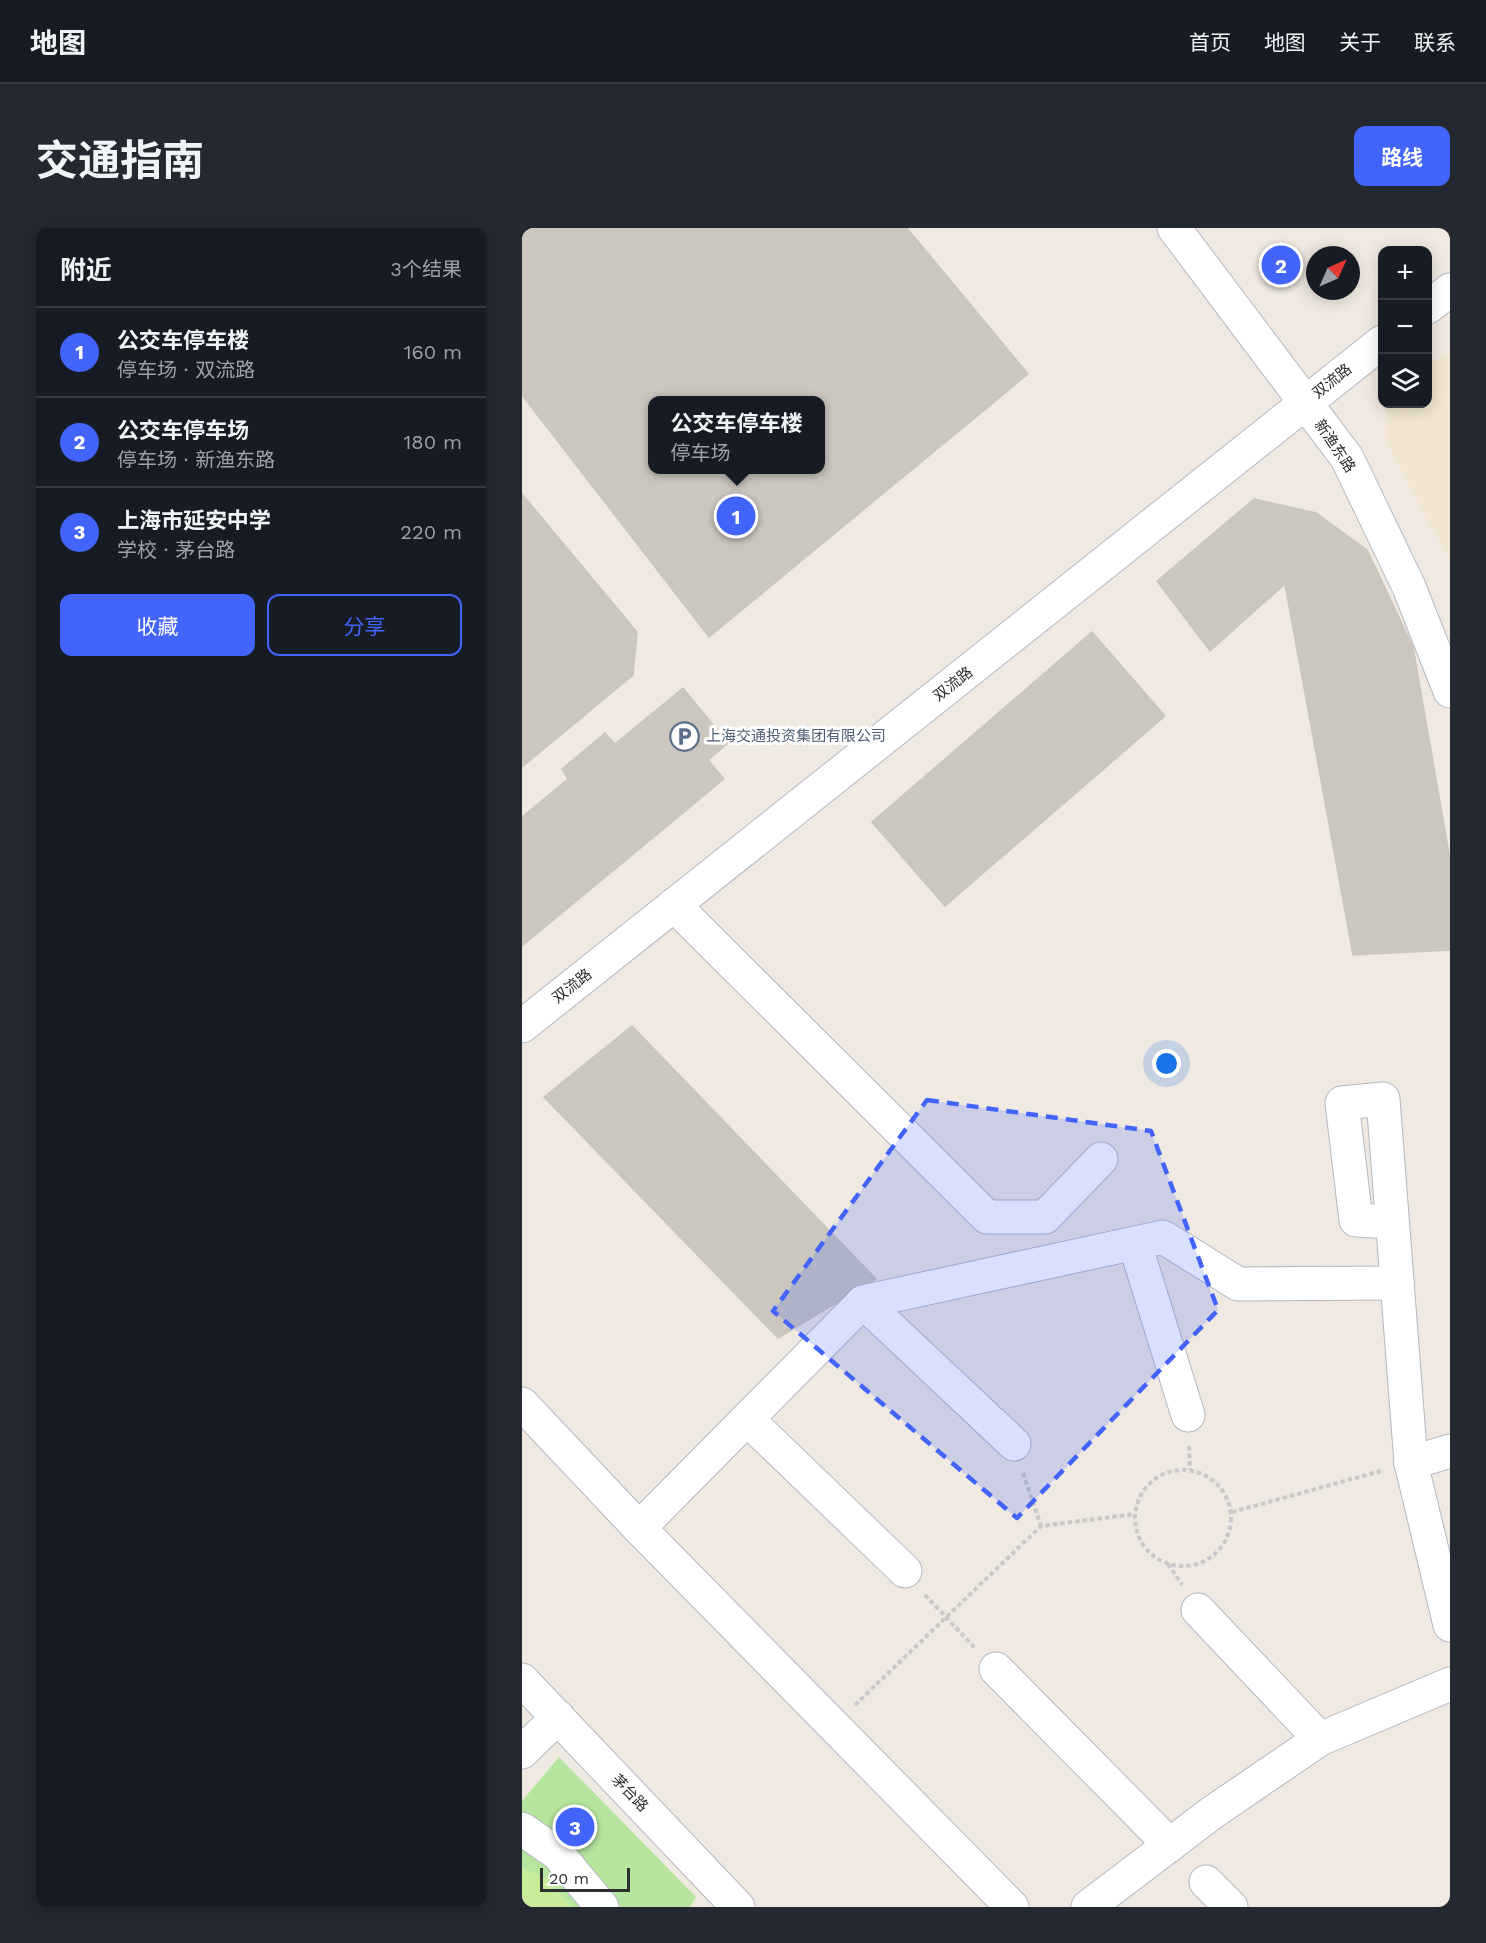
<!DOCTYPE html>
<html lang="zh">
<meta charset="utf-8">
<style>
:root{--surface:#171b24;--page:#242831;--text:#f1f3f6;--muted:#9ea1a6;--line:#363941;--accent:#4264fb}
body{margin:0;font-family:"Work Sans","Noto Sans SC",sans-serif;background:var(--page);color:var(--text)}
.controls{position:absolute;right:18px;top:18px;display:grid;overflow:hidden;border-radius:12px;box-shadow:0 3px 15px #0003}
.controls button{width:54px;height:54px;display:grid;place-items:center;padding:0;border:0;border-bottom:2px solid var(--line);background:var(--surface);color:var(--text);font:30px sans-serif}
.compass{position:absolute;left:784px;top:18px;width:54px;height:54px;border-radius:50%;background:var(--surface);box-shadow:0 3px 15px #0003;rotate:45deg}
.scale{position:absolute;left:18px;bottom:15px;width:90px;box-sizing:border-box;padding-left:6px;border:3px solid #2e2e2e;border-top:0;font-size:16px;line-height:21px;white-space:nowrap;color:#2e2e2e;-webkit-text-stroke:4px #fff;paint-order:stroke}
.you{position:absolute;left:645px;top:836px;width:21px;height:21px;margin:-15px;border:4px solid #fff;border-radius:50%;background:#1a73e8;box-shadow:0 0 0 9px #1a73e833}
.badge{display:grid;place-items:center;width:39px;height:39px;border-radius:50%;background:var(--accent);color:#fff;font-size:20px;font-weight:700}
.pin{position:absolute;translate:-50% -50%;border:3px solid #fff;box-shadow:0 2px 6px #0006}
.popup{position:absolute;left:126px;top:168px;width:177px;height:78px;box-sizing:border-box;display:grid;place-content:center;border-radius:12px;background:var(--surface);filter:drop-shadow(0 2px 4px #0005);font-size:20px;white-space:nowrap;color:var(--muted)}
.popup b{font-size:22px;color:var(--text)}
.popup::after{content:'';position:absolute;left:50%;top:100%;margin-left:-12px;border:12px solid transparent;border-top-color:var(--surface)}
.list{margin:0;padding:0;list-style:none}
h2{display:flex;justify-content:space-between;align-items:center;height:78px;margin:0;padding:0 24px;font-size:26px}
h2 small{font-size:20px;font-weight:400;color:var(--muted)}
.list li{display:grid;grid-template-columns:39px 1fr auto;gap:18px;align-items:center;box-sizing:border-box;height:90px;padding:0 24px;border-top:2px solid var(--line)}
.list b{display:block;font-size:22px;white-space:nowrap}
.list p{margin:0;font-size:20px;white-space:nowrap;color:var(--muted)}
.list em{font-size:20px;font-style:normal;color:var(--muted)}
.actions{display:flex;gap:12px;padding:18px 24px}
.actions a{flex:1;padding:14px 0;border:2px solid var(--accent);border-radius:12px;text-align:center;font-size:21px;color:var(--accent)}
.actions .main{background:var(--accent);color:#fff}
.icon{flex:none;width:33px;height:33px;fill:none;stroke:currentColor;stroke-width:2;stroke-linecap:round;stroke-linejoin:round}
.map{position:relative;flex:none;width:928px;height:1679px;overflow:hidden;border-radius:12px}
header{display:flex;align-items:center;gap:36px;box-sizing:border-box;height:84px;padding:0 30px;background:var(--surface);border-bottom:2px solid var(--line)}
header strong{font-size:28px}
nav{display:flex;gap:33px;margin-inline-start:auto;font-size:21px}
.intro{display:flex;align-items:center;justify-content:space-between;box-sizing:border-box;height:144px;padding:0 36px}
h1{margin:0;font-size:42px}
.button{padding:15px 27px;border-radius:12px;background:var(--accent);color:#fff;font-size:21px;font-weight:700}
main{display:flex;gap:36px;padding:0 36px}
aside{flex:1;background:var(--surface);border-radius:12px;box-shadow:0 3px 15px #0003}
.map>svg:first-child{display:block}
</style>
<header>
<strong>地图</strong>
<nav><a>首页</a><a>地图</a><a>关于</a><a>联系</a></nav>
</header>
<div class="intro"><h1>交通指南</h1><a class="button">路线</a></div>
<main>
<aside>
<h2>附近<small>3个结果</small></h2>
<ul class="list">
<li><span class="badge">1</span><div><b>公交车停车楼</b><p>停车场 · 双流路</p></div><em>160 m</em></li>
<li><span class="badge">2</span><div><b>公交车停车场</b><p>停车场 · 新渔东路</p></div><em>180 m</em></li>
<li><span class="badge">3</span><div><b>上海市延安中学</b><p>学校 · 茅台路</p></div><em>220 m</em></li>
</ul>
<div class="actions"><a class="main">收藏</a><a>分享</a></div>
</aside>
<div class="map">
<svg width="928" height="1679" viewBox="0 0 928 1679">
<rect width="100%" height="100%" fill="#efe9e1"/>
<path fill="#f0e6d1" d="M928,123V333L864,214V176H906V137Z"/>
<path fill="#b6e59e" d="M37,1529L174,1669L168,1679H50L25,1651L0,1640V1573Z"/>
<path fill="#c9ec9a" d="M0,1640L25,1651L50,1679H0Z"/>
<g fill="#cbc7bf" stroke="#cbc5ba" stroke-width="1.5" fill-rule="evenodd">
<path d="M0,0H385L506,146L187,409L0,167ZM130,172H298V242H130Z"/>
<path d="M0,266L115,404L111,447L0,539Z"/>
<path d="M732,271L794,285L845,322L891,419L928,632V722L831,727L763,356L688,423L635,353Z"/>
<path d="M570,404L643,488L423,678L350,594Z"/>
<path d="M161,460L206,515L186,532L202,551L0,718V589L46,551L40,541L83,505L93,516Z"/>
<path d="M110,798L354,1051L256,1110L22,869Z"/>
</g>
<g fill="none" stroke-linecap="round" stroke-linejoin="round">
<defs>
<g id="minor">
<path d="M652,0L825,230L887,359L928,463"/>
<path d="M906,79L928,62"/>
<path d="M152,677L465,989H523L579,931"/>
<path d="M0,798L860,114"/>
<path d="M870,994L834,992L820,875L861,871L889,1235L928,1223"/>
<path d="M613,1016L666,1187"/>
<path d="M341,1074L492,1216"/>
<path d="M0,1176L117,1300"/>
<path d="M225,1191L383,1343"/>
<path d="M889,1235L928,1397"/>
<path d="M676,1382L798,1511"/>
<path d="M474,1441L648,1617"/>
<path d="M0,1452L216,1679"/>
<path d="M0,1524L36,1489"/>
<path d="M0,1601L36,1626L80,1679"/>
<path d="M684,1654L709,1679"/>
<path d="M490,1679L117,1300L341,1074L641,1009L716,1056L875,1055"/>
<path d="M566,1679L691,1584L798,1511L928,1456"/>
</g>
</defs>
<use href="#minor" stroke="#b4b7c1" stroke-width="35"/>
<g stroke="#c9c9c9" stroke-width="4" stroke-dasharray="4.5 3" stroke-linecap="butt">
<path d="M667,1218L668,1242"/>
<circle cx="661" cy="1290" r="48"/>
<path d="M501,1245L519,1298"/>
<path d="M710,1284L859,1243"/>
<path d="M646,1336L660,1357"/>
<path d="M403,1367L453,1420"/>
<path d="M333,1477L519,1298L613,1286"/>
</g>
<use href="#minor" stroke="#fff" stroke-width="33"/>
</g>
<path fill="#4264fb" fill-opacity="0.2" stroke="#4264fb" stroke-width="4.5" stroke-dasharray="12 8" stroke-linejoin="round" d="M405,872L629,903L696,1082L495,1290L251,1083Z"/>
<defs>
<symbol id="parking-ring" viewBox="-11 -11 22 22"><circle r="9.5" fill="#fff" stroke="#5c6f8a" stroke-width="1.5"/><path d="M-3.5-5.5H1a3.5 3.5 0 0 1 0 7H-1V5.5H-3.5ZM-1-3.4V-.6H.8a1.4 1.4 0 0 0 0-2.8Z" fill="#5c6f8a"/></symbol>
</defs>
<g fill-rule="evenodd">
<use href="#parking-ring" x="146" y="492" width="33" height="33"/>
</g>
<g text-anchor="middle" stroke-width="6" stroke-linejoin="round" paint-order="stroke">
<g font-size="15" fill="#2e2e2e" stroke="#fff">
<text transform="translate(810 153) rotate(-39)" y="5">双流路</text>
<text transform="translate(813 218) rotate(56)" y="5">新渔东路</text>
<text transform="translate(431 456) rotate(-38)" y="5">双流路</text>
<text transform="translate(50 758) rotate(-38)" y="5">双流路</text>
<text transform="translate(108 1565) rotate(46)" y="5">茅台路</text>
</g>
<g font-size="15" fill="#4e5e75" stroke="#fff" text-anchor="start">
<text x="184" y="513">上海交通投资集团有限公司</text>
</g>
</g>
</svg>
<div class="controls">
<button>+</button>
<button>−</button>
<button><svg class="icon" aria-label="layers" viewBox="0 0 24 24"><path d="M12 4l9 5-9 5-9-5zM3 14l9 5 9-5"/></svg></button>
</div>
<svg class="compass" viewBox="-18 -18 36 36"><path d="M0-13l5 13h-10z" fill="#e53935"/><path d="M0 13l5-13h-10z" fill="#9ea1a6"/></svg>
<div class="scale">20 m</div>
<div class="you"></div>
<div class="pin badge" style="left:214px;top:288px">1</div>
<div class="popup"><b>公交车停车楼</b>停车场</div>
<div class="pin badge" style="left:759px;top:37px">2</div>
<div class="pin badge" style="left:53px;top:1599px">3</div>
</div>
</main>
